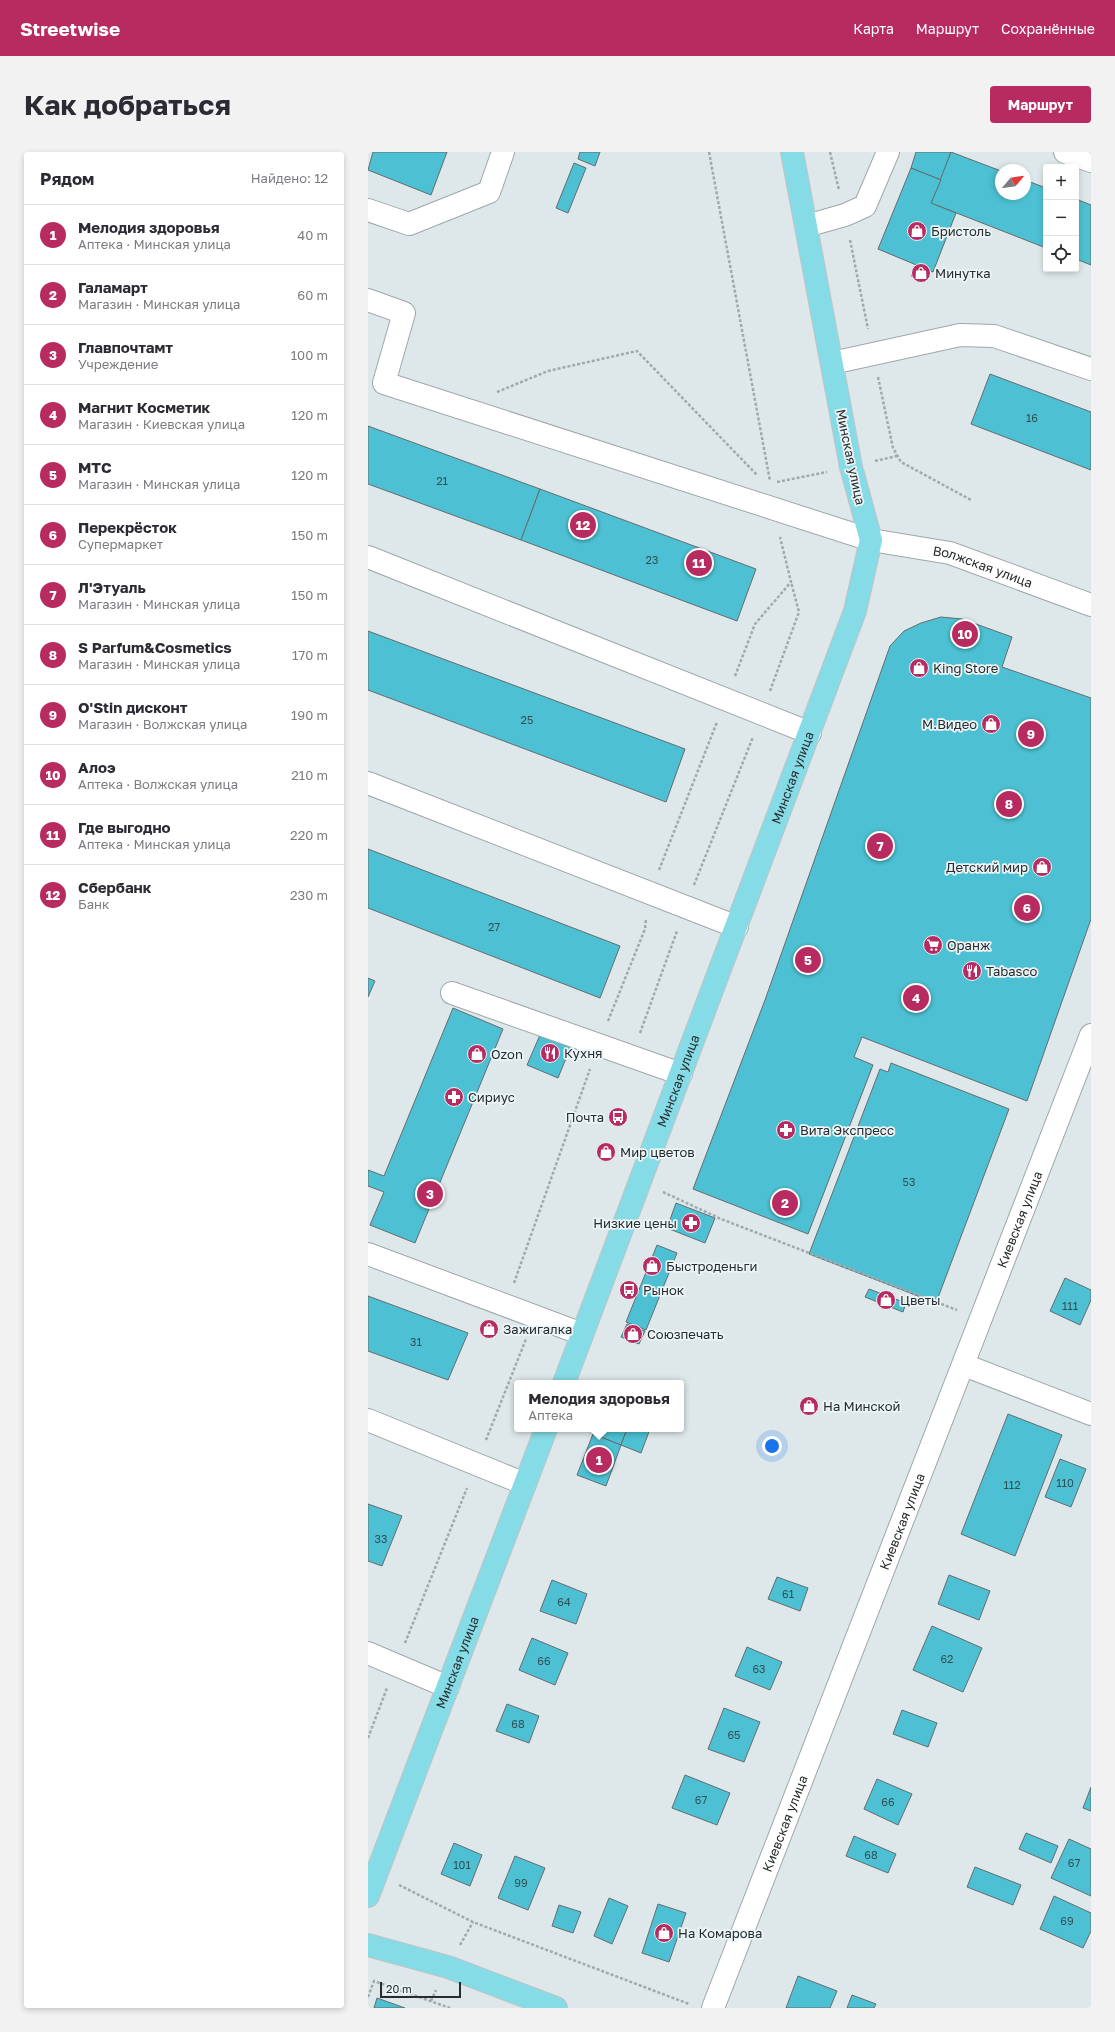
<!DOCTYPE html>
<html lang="ru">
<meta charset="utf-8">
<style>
:root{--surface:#fff;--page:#f2f2f3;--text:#2b2b33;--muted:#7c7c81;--line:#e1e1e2;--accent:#b72b61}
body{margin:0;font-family:"Golos Text",sans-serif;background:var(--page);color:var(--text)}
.controls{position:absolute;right:12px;top:12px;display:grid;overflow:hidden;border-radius:4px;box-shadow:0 2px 6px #0003}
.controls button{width:36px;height:36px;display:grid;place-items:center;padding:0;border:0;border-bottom:1px solid var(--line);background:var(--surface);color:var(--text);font:20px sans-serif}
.compass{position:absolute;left:627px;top:12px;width:36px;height:36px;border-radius:50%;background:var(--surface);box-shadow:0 2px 6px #0003;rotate:61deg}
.scale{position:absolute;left:12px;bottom:10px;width:81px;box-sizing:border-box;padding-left:4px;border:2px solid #282b2c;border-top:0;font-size:11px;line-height:14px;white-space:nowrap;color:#282b2c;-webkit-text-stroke:3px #ebf5f7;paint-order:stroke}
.you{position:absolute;left:404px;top:1294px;width:14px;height:14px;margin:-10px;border:3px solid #fff;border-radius:50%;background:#1a73e8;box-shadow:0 0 0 6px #1a73e833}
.badge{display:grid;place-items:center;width:26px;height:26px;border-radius:50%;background:var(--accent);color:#fff;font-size:13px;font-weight:700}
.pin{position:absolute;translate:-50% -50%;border:2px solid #fff;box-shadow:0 1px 4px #0006}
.popup{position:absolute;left:146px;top:1228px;width:170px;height:52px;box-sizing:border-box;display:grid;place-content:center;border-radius:4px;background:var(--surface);filter:drop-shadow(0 1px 3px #0005);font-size:13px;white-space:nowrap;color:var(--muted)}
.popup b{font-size:15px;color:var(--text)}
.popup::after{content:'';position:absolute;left:50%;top:100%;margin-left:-8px;border:8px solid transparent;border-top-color:var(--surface)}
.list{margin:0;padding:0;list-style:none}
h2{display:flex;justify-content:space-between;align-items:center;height:52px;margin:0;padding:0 16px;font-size:17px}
h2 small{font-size:13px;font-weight:400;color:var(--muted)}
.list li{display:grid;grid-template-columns:26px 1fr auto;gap:12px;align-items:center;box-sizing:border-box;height:60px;padding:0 16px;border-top:1px solid var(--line)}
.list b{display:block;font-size:15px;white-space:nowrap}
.list p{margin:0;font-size:13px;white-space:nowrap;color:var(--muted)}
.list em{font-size:13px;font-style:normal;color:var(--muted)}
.icon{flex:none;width:22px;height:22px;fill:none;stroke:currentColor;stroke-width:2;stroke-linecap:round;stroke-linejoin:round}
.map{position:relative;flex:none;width:723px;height:1856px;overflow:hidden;border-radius:4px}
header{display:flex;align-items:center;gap:24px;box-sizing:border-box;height:56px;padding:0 20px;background:var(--accent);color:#fff}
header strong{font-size:19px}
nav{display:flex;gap:22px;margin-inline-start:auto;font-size:14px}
.intro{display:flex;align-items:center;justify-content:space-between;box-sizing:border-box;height:96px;padding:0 24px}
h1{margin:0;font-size:28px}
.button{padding:10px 18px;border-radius:4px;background:var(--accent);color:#fff;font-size:14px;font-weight:700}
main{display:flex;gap:24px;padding:0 24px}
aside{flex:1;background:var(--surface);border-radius:4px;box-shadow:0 2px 6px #0003}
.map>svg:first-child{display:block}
</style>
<header>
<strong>Streetwise</strong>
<nav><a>Карта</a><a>Маршрут</a><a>Сохранённые</a></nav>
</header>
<div class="intro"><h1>Как добраться</h1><a class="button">Маршрут</a></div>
<main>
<aside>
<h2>Рядом<small>Найдено: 12</small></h2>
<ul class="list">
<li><span class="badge">1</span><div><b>Мелодия здоровья</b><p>Аптека · Минская улица</p></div><em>40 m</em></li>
<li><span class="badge">2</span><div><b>Галамарт</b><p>Магазин · Минская улица</p></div><em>60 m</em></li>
<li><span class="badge">3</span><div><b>Главпочтамт</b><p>Учреждение</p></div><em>100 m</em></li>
<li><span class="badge">4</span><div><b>Магнит Косметик</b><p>Магазин · Киевская улица</p></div><em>120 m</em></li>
<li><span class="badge">5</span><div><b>МТС</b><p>Магазин · Минская улица</p></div><em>120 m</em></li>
<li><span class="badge">6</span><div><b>Перекрёсток</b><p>Супермаркет</p></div><em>150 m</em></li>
<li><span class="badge">7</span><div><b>Л'Этуаль</b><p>Магазин · Минская улица</p></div><em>150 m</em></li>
<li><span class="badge">8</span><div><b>S Parfum&amp;Cosmetics</b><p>Магазин · Минская улица</p></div><em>170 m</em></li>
<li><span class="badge">9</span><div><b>O'Stin дисконт</b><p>Магазин · Волжская улица</p></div><em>190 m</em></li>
<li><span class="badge">10</span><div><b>Алоэ</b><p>Аптека · Волжская улица</p></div><em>210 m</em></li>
<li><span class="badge">11</span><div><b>Где выгодно</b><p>Аптека · Минская улица</p></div><em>220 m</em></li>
<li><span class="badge">12</span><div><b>Сбербанк</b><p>Банк</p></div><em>230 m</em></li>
</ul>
</aside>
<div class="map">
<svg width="723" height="1856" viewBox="0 0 723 1856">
<rect width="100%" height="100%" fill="#dee8ea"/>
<g fill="#4dc1d3" stroke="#646c6e">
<path d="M5,0H79L63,43L0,18Z"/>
<path d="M212,0H232L227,14L210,7Z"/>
<path d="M548,0H583L573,28L543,16Z"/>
<path d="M583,0L633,19V42H657V28L678,36V96L563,51Z"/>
<path d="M206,11L218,16L200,61L188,56Z"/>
<path d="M543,16L573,28L563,51L588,61L565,120L510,97Z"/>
<path d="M708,47L723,53V113L708,107Z"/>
<path d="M548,113L562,118L558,129L543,124Z"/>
<path d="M622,222L723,260V318L603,272Z"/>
<path d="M0,274L172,337L153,388L0,332Z"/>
<path d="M172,337L388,417L369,469L153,388Z"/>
<path d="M573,465L594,467L644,485L634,515L723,546V767L659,949L494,885L486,905L505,913L440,1082L325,1037L397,848L522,494L536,479L553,471Z"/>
<path d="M0,479L317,597L298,650L0,538Z"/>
<path d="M0,697L252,794L232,846L0,756Z"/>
<path d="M0,826L7,829L0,845Z"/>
<path d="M85,856L135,877L47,1091L2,1073L16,1040L0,1034V1018L16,1024Z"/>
<path d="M175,876L205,889L190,926L159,913Z"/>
<path d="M523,911L641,957L568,1151L441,1102L512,917L520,920Z"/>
<path d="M308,1051L347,1066L337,1091L299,1076Z"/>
<path d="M289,1093L309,1101L278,1178L258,1170Z"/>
<path d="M697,1126L723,1138V1148L712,1173L682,1159Z"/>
<path d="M501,1137L538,1151L535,1160L497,1145Z"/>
<path d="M0,1144L100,1181L80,1228L0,1199Z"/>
<path d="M117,1168L129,1174L125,1185L112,1179Z"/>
<path d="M259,1172L277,1179L271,1192L253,1185Z"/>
<path d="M640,1262L694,1283L647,1404L593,1382Z"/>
<path d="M227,1277H259L253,1293L225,1282Z"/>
<path d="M259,1277H282L273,1301L253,1293Z"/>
<path d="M225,1282L253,1293L238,1334L209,1323Z"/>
<path d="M692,1307L718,1317L703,1355L677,1345Z"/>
<path d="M0,1352L34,1364L14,1414L0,1409Z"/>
<path d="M581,1423L622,1439L611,1468L570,1452Z"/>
<path d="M409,1425L440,1436L432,1459L400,1447Z"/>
<path d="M184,1428L219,1442L208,1472L172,1459Z"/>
<path d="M564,1474L614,1496L595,1540L545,1518Z"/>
<path d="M164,1486L200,1501L187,1533L151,1518Z"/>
<path d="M379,1495L414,1510L402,1538L367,1524Z"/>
<path d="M139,1552L171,1564L161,1591L128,1579Z"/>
<path d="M356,1556L392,1570L376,1610L340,1597Z"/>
<path d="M534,1558L569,1571L560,1595L525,1582Z"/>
<path d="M317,1623L362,1641L349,1673L304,1656Z"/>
<path d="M509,1627L544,1642L530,1673L496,1657Z"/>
<path d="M723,1635V1659L715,1656Z"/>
<path d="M658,1681L690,1694L683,1711L651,1697Z"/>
<path d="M486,1684L528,1702L520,1721L478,1704Z"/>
<path d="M701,1687L723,1697V1744L683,1726Z"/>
<path d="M86,1691L114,1703L102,1734L73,1722Z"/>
<path d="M147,1704L177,1716L160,1758L130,1746Z"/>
<path d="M607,1715L653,1733L645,1753L599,1735Z"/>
<path d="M686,1744L723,1761V1779L715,1796L672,1777Z"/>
<path d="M241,1746L260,1754L244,1792L226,1784Z"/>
<path d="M290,1752L318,1761L301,1810L274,1801Z"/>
<path d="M191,1753L213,1760L205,1781L184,1774Z"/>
<path d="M430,1824L469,1839L462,1856H418Z"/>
<path d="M484,1843L508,1852L506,1856H479Z"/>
<path d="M9,1846L37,1856H6Z"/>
</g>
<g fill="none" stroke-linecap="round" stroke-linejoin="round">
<defs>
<g id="minor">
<path d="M697,0L723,9"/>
<path d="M0,58L41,72L121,40L135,0"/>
<path d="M438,74L477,63L497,54L520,0"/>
<path id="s1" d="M0,148L36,161L16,231L503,388L582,401L723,453"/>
<path d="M464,211L592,183L626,184L723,217"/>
<path d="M0,405L442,581"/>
<path d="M0,631L369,775"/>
<path d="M84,841L313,922"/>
<path d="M0,1102L214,1182"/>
<path d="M596,1213L723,1262"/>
<path d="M0,1268L157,1332"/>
<path d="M0,1501L80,1535"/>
<path id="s2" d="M345,1856L723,883"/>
</g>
<g id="major">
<path id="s3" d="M196,1231L487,459L503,388L483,315L424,0"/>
<path id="s4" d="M0,1744L178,1277"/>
<path d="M0,1793L80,1815L188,1856"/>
</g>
</defs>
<use href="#minor" stroke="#9ea7a9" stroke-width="24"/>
<use href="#major" stroke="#c3c4c4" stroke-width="24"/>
<g stroke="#a1a9aa" stroke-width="2.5" stroke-dasharray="3 2" stroke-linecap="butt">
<path d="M341,0L402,329"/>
<path d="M462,0L471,38"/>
<path d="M482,88L500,177"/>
<path d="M510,225L525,296L533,310L603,348"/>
<path d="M129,240L180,219L269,199L389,323"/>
<path d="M507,309L529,304"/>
<path d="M409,330L459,320"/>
<path d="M367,524L387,472L423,430L412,385"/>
<path d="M402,539L431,460L423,430"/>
<path d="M291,718L349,570"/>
<path d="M326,733L385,585"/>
<path d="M240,869L277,777L278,767"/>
<path d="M272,881L309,779"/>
<path d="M295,1040L353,1067L589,1158"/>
<path d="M146,1131L222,917"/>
<path d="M118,1288L158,1187"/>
<path d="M37,1491L99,1336"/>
<path d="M0,1586L19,1536"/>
<path d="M31,1733L105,1770L321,1852"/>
<path d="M92,1793L105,1770"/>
<path d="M0,1845L6,1829L82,1856"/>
<path d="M63,1849L68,1838"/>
</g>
<use href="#minor" stroke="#fff" stroke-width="22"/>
<use href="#major" stroke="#85dbe6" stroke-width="22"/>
</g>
<defs>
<symbol id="shop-disc" viewBox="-11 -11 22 22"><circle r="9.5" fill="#b72b61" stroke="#ebf5f7"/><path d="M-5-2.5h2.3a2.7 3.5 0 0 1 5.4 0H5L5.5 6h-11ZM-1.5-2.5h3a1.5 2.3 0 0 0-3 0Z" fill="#fff"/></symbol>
<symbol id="supermarket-disc" viewBox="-11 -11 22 22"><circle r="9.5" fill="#b72b61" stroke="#ebf5f7"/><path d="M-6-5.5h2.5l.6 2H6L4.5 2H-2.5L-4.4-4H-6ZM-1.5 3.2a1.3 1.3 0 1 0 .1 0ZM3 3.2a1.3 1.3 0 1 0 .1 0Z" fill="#fff"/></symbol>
<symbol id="restaurant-disc" viewBox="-11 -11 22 22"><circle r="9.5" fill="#b72b61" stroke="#ebf5f7"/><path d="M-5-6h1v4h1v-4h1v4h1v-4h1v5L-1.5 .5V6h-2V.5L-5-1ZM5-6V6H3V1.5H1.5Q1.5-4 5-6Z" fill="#fff"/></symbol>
<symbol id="pharmacy-disc" viewBox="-11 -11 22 22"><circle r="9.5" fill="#b72b61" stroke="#ebf5f7"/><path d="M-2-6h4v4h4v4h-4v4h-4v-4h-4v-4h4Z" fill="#fff"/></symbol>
<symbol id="bus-disc" viewBox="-11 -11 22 22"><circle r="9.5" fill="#b72b61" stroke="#ebf5f7"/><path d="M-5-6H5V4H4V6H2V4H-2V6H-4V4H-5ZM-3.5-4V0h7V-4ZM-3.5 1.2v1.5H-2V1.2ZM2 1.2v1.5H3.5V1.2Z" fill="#fff"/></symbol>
</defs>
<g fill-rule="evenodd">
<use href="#shop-disc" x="538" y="68" width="22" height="22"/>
<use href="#shop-disc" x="542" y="110" width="22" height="22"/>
<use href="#shop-disc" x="540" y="505" width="22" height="22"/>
<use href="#shop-disc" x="612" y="561" width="22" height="22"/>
<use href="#shop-disc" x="663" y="704" width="22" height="22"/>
<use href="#supermarket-disc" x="554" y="782" width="22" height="22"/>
<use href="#restaurant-disc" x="593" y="808" width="22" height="22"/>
<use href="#restaurant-disc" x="171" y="890" width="22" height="22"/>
<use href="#shop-disc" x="98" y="891" width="22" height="22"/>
<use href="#pharmacy-disc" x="75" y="934" width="22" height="22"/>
<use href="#bus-disc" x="239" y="954" width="22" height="22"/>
<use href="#pharmacy-disc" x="407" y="967" width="22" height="22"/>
<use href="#shop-disc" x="227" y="989" width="22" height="22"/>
<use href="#pharmacy-disc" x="312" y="1060" width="22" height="22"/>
<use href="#shop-disc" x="273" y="1103" width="22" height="22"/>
<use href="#bus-disc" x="250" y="1127" width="22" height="22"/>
<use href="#shop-disc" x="507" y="1137" width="22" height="22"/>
<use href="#shop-disc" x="110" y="1166" width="22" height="22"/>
<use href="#shop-disc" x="254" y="1171" width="22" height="22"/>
<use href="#shop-disc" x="430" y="1243" width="22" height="22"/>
<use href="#shop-disc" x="285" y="1770" width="22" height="22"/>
</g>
<g text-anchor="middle" stroke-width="3.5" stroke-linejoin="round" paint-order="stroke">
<g font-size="11" fill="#315056">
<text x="664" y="270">16</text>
<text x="74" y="333">21</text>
<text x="284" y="412">23</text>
<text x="159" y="572">25</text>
<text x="126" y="779">27</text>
<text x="541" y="1034">53</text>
<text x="702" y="1158">111</text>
<text x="48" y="1194">31</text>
<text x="697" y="1335">110</text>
<text x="644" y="1337">112</text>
<text x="13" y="1391">33</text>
<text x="420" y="1446">61</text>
<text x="196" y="1454">64</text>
<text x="579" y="1511">62</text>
<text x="176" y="1513">66</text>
<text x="391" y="1521">63</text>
<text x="150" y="1576">68</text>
<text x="366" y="1587">65</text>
<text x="333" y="1652">67</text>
<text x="520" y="1654">66</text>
<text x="503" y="1707">68</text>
<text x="706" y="1715">67</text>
<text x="94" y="1717">101</text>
<text x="153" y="1735">99</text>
<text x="699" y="1773">69</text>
</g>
<g font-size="13" fill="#282b2c" stroke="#ebf5f7" text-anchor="start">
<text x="563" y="84">Бристоль</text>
<text x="567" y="126">Минутка</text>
<text x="565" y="521">King Store</text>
<text x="609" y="577" text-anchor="end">М.Видео</text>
<text x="660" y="720" text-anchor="end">Детский мир</text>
<text x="579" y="798">Оранж</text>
<text x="618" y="824">Tabasco</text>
<text x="196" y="906">Кухня</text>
<text x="123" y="907">Ozon</text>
<text x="100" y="950">Сириус</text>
<text x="236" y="970" text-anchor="end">Почта</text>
<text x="432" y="983">Вита Экспресс</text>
<text x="252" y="1005">Мир цветов</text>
<text x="309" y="1076" text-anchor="end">Низкие цены</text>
<text x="298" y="1119">Быстроденьги</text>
<text x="275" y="1143">Рынок</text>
<text x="532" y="1153">Цветы</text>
<text x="135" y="1182">Зажигалка</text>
<text x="279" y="1187">Союзпечать</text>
<text x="455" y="1259">На Минской</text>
<text x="310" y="1786">На Комарова</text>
</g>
<g font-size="13" fill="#282b2c" stroke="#ebf5f7">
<text transform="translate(483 305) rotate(78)" y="5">Минская улица</text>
<text dy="5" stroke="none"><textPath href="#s1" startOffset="738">Волжская улица</textPath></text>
<text dy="5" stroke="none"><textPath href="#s3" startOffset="647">Минская улица</textPath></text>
<text dy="5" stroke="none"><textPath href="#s3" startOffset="323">Минская улица</textPath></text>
<text dy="5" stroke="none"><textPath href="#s2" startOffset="846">Киевская улица</textPath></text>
<text dy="5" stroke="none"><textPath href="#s2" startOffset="522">Киевская улица</textPath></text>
<text dy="5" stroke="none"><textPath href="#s4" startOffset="250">Минская улица</textPath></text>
<text dy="5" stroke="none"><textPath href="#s2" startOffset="198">Киевская улица</textPath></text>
</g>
</g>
</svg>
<div class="controls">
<button>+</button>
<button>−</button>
<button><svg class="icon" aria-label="locate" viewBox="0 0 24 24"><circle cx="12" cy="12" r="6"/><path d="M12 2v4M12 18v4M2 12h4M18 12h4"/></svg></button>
</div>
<svg class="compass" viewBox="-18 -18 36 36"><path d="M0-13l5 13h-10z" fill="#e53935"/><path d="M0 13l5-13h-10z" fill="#7c7c81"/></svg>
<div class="scale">20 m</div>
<div class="you"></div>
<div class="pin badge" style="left:231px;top:1308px">1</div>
<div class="popup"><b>Мелодия здоровья</b>Аптека</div>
<div class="pin badge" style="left:417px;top:1051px">2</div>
<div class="pin badge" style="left:62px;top:1042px">3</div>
<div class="pin badge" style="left:548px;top:846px">4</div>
<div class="pin badge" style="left:440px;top:808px">5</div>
<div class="pin badge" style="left:659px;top:756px">6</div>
<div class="pin badge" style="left:512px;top:694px">7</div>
<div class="pin badge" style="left:641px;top:652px">8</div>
<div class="pin badge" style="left:663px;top:582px">9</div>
<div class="pin badge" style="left:597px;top:482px">10</div>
<div class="pin badge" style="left:331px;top:411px">11</div>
<div class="pin badge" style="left:215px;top:373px">12</div>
</div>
</main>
